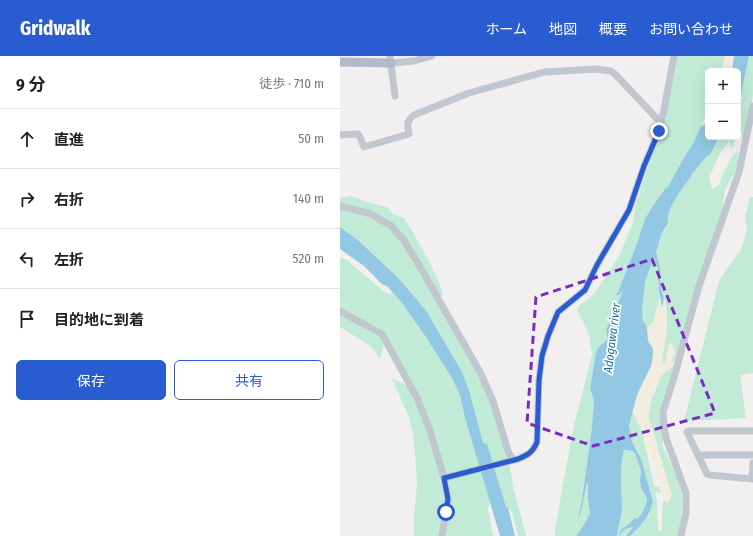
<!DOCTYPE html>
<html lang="ja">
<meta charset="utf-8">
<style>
:root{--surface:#fff;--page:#f6f6f6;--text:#222;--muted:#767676;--line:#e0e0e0;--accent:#295cd1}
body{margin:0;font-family:"Fira Sans Condensed","Noto Sans JP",sans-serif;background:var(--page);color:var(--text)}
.controls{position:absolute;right:12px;top:12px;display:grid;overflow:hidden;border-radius:6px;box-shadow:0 4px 16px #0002}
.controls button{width:36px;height:36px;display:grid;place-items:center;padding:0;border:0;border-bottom:1px solid var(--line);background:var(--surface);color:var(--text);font:20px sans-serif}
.stop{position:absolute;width:12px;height:12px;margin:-9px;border:3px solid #295cd1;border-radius:50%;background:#fff}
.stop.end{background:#295cd1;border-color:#fff;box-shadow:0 1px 4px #0008}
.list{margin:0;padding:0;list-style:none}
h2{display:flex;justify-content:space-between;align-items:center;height:52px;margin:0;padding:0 16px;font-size:17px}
h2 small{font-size:13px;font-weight:400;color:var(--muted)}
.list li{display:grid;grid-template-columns:26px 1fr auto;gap:12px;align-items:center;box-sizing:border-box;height:60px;padding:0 16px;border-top:1px solid var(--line)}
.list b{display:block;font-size:15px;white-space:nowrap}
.list em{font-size:13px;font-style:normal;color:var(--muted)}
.actions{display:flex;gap:8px;padding:12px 16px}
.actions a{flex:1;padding:9px 0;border:1px solid var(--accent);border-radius:6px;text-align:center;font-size:14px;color:var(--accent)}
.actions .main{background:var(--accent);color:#fff}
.icon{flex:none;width:22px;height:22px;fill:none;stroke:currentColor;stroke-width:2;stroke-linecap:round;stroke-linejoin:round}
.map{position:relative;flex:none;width:413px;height:480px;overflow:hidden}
header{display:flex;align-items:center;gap:24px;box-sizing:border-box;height:56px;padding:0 20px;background:var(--accent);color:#fff}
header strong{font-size:19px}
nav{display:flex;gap:22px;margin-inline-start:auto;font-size:14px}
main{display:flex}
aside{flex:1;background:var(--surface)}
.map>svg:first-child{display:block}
</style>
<header>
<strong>Gridwalk</strong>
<nav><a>ホーム</a><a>地図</a><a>概要</a><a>お問い合わせ</a></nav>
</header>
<main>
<aside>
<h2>9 分<small>徒歩 · 710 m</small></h2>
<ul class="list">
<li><svg class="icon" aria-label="ahead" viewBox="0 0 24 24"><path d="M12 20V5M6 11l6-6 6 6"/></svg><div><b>直進</b></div><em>50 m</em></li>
<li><svg class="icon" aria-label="right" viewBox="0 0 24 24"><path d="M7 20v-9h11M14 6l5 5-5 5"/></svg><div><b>右折</b></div><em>140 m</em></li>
<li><svg class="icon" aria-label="left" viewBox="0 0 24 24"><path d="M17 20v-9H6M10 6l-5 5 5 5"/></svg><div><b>左折</b></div><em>520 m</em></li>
<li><svg class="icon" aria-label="arrive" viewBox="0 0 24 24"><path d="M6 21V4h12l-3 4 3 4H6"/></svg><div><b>目的地に到着</b></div></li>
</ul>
<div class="actions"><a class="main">保存</a><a>共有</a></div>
</aside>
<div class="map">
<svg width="413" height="480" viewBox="0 0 413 480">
<rect width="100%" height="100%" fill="#f1efef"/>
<g fill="#c1ebd7" fill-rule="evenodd">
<path d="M337,0H385L382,15H368V54L353,88L346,98L328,131L325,133L312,151L305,163L296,190L278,237L279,239L284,232L283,236L266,274L269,283L257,293L255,302L251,327L250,333L254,344L252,371L242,444L238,461L247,430V427H248V443L250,457L245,467L236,480H215V475L223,428L235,365L246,323L252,298L249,279L237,253L239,250L255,237L268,217L279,200L293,167L295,151L319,78L335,17Z"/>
<path d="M409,0H413V38L410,60L403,84L401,75H399L398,76V52Z"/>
<path d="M379,81H396L392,92L389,85L380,97L373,113L369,120L372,133L378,130L384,116L393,99L398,95C402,109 390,123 385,135C384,139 383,144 383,148L386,145L336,305L331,307L334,292L331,287H329L326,305L324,309L322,307L327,268L326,249L321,233V223L316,196L319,190L321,178L325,174L328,167C325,155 343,131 351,121L352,118L367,100L370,99Z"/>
<path d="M11,140L27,146L47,151L52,157L64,162L74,178L89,205L98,224L103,239V240L96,241L135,311L148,340L169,401C167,404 167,407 170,410L173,430L186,480H178L172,456L166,451L159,428L143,388L129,334L122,316L87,256L73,240L19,185L0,171V142Z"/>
<path d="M410,141H413V317L400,319L406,362L344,365L379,225L386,214L401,194L407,173L405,162Z"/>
<path d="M0,202L7,204L42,234L48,238L53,236L62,247L87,281L112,322L120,339L125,362L150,446L148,452L153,480H74V460L77,429L75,398L73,379L69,361L52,323L62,327L71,333L99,394L94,374L82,346L44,287L40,303L31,290L0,271ZM102,416L109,417L110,422L108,425L111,450L108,448Z"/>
<path d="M314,202L318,213L320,241L313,267L307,271C305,268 304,265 303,262C300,245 305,217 314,202Z"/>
<path d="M335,308L321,366L323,391L335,417L342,436V453L339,480H290L309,459L313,445L301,403L292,386L289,370L293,356L302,375L314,430L319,431L321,437L315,436L317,444L318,475H322V450L324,444L327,447L317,388L308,360L312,342L321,320Z"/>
<path d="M284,394C288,394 291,394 295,397L301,415L300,419L305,437L307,442L305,452L302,458L297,463H293L290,467L284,471L280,479C284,473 287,472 293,471L286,480H277L282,454L281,420L282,403Z"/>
</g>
<g fill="#f1eee1">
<path d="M385,0H394L392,15H382Z"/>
<path d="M320,241L322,250L324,242C330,264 325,285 322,307L324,309L326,305L329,287H331L334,292L335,297L332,303L331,306L336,305L335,308L321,320L312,342L308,360L332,439L327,447L324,444L313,403L302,375L293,356L297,339L311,310L313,293L308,285L307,271L313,267Z"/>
</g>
<g fill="#92c8e4">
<path d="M394,0H409L398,52V15H392Z"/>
<path d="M368,67V81H379L370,99L367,100L352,118L351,121C343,131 325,155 328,167C326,171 322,176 321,179C319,186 319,190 316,196L320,213L321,233L324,242L322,252L319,234L318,213L314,202L309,214L305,226L302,253L303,264L307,271L308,285L313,293V300L311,310L297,339L289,370L292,386L301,403L313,445C310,461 301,469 290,480H286L293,471C286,472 283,474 279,480C280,471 285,472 290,467C292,465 293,463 295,462L297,463C303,457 306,451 307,442L301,432L300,424L301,415L295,397C291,394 288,394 284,394L282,403L281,420L282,454L277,480H236L245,467L250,457L248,443V428L247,427L240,459L238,462L242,444L252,371L254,344L250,333L251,327L255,302L257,293L268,283L266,274L284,233L279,239L274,238L278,237L280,231L296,190L305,163L312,151L325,133L328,131L346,98L353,88L361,70Z"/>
<path d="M0,171L19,185L60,224L87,256L122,316L129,334L143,387L147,388L166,451L168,452L175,480H160L125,362L120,339L112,322L86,281L62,247L48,231L42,228L24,210L0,193Z"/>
</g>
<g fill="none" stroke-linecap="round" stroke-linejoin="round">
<g stroke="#c0c7cf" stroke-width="7">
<path d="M50,0L55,40"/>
<path d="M51,7L74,5L92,0"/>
<path d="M0,79L18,78L20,81L24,91L69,78C68,68 65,67 74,59L129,37L204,16L255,13L271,15L276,19L321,67"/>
<path d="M0,150L31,158L50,169L63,183L79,209L140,316L153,345L168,395L173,404"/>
<path d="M0,255L42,278L77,342L90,374L104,422L108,443L102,480"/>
<path d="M413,375H349L347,376L367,418L370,419L413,423"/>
<path d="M358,399H413"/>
<path d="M104,422L178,403C188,399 193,396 197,386L199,324L202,300L208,280L218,256L245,234L257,209L289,154L304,110L319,75L324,54L334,0"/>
<path d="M412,423L413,407"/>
<path d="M341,480L346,457V437L326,382L324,370L323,356L333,325L359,230L399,116L413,50"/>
</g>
<path stroke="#b1bacb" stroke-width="9" d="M0,6L51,7"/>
</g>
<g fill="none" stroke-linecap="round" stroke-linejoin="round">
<path stroke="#295cd1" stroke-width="5" d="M106,456L108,443L104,422L178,403C188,399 193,396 197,386L199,324L202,300L208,280L218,256L245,234L257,209L289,154L304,110L319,75"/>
</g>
<path fill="none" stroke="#7b2cbf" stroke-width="3" stroke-dasharray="8 5" stroke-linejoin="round" d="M312,203L375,357L253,390L187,367L196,241Z"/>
<g text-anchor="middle" stroke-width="3.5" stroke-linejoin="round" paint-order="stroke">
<g font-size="12" font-style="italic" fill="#196f9d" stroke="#fff">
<text transform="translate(272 282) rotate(-83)" y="4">Adogawa river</text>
</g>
</g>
</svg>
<div class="controls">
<button>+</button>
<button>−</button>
</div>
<div class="stop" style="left:106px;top:456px"></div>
<div class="stop end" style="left:319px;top:75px"></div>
</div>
</main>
